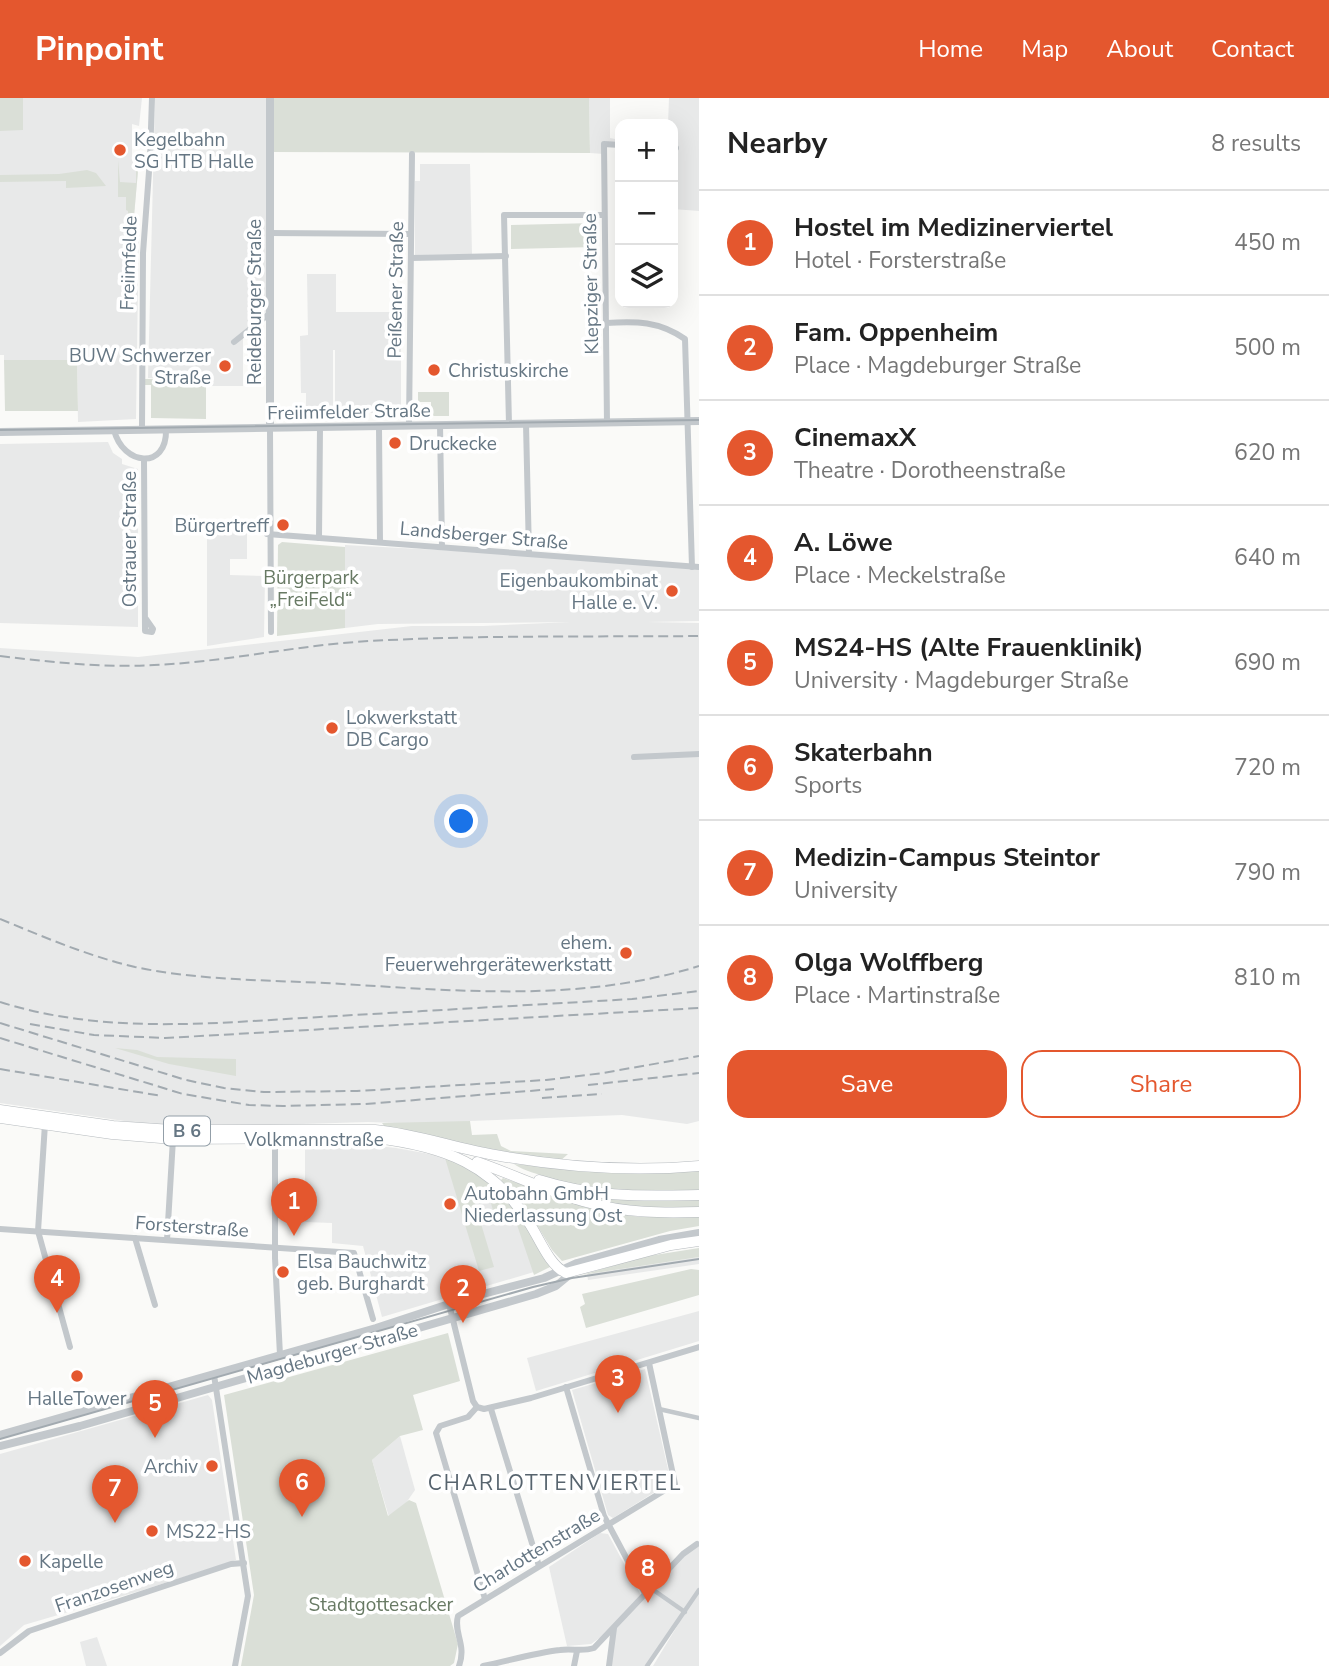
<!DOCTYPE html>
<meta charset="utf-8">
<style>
:root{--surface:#fff;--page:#f2f2f2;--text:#222;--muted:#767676;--line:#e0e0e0;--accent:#e4572e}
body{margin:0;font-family:"Nunito Sans",sans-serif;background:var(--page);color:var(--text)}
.controls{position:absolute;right:21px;top:21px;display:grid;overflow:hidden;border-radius:14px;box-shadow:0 7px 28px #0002}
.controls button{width:63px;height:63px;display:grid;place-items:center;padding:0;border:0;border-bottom:2px solid var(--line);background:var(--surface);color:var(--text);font:35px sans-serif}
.you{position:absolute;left:462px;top:724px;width:24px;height:24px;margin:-18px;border:5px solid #fff;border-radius:50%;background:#1a73e8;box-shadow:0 0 0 10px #1a73e833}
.badge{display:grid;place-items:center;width:46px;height:46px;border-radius:50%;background:var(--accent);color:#fff;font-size:23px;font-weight:700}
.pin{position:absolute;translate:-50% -58px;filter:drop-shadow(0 2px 4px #0008)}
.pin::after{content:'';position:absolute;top:37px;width:24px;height:21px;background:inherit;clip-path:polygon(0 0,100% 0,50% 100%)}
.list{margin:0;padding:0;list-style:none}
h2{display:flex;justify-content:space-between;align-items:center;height:91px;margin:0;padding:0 28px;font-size:30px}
h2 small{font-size:23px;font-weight:400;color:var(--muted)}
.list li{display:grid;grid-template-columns:46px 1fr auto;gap:21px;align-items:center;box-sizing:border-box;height:105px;padding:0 28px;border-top:2px solid var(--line)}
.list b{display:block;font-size:26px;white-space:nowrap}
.list p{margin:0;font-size:23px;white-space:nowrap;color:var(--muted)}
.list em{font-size:23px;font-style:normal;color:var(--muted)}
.actions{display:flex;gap:14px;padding:21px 28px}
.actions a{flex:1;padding:16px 0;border:2px solid var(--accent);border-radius:21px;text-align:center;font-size:24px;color:var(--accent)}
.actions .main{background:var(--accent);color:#fff}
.icon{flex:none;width:38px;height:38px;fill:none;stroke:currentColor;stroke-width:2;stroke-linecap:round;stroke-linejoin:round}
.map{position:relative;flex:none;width:699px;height:1568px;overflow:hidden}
header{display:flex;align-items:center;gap:42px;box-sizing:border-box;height:98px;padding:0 35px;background:var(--accent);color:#fff}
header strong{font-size:33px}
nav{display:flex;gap:38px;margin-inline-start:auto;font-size:24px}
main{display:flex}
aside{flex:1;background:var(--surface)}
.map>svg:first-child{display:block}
</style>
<header>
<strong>Pinpoint</strong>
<nav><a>Home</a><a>Map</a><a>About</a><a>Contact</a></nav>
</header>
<main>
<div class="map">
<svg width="699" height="1568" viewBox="0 0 699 1568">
<rect width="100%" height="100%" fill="#fafaf8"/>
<g fill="#e8e9e9">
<path d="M18,0H142L139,28L132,26V61H139L134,118L139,119L136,321L78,324L77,265H69L68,262H4V257H0V29Z"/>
<path d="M155,0H269L268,217L243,239V288H206L205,280H148Z"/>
<path d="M589,0H610V40L615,41V44L604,47V56L590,55Z"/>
<path d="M669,0H699V113L673,111V26H668Z"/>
<path d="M420,66H470L472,156L415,157V83H420Z"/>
<path d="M307,176H336V214H401V315H335V252H333V319L306,320V295H301L300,238L308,237Z"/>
<path d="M108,344L113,355L122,361V366L138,371V529L0,525V346Z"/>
<path d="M207,430L247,431V461H230V477L265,478L264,539L207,548Z"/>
<path d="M345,447L534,457L699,470V523L647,524L699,525V1023L687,1026L622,1017L470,1023L451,1027L368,1024L269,1027L145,1026L0,1005V550L138,559L412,528H483L571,524L378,526L345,530Z"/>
<path d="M340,1044L396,1050L441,1058L476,1079L515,1117L534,1174L382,1219L363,1148L332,1145V1125L305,1124V1045Z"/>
<path d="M699,1159V1166L588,1182L587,1176Z"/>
<path d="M699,1213V1243L536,1293L527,1260Z"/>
<path d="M645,1271L671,1384L613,1420L608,1417L572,1292Z"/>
<path d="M208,1297L212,1302L236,1462L143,1492L24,1527L0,1548V1356Z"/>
<path d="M400,1338L415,1392L406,1405L389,1419L372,1362Z"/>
<path d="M600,1435L608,1436L642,1499L699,1444V1568H653L679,1525L647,1568H610L615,1529L591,1546L567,1548L549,1469Z"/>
<path d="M97,1539L107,1568H86L80,1544Z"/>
</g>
<g fill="#dadfd7">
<path d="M0,0H23V32L0,33Z"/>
<path d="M270,0H589L590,55L270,54Z"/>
<path d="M136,61H139L134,118L138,119L137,132H119V129H128V113L126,112V99H118V62L120,84L136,85Z"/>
<path d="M87,72L96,75L106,88L66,90V83L0,84V77L59,76Z"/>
<path d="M594,125L595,149L511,151V127Z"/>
<path d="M4,262H69V265H77L78,313H5Z"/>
<path d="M206,280V321L151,320V287H145V281Z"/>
<path d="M418,294H449V318H431V304H418Z"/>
<path d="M282,444L345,449V530L277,538L278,447Z"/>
<path d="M115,950L137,952L157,959L236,961V978L169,966Z"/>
<path d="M470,1023L472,1037L497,1036L501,1048L511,1053L568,1056L559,1064L505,1055L385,1029L382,1025Z"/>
<path d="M445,1060C501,1082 519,1117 549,1165L550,1169L534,1177L515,1121L497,1126L488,1095L473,1099L494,1169L479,1173Z"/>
<path d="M514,1066L608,1074L699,1071V1092H690L689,1094C640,1094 591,1093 543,1078C534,1075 520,1071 514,1066Z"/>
<path d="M503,1080L596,1112L639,1119H699V1128L670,1133L562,1163L552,1152L529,1114L501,1082Z"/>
<path d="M544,1086L699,1102V1109L641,1110L594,1103Z"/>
<path d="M699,1150V1159L582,1177L642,1159Z"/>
<path d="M691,1171L699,1172V1197L586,1230L580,1209L585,1206L582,1196Z"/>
<path d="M448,1235L460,1283L413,1297L423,1332L400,1338L372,1362L388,1418L409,1402L416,1405L458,1546L454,1565L450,1568H241L254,1497L224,1297Z"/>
</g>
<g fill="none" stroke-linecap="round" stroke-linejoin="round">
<defs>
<g id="primary">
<path d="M0,1012L113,1028L172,1032H375C416,1036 455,1050 495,1057C562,1069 631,1074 699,1068"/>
<path d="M0,1020L112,1036L173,1041L375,1040C444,1048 494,1066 531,1128C540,1142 550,1168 566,1175L671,1147L699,1143"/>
<path d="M477,1064C515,1077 551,1095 590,1105C626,1115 662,1115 699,1114"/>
<path d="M539,1082C597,1100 640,1098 699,1097"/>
</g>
</defs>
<use href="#primary" stroke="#b5babe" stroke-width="11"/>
<g stroke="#c3c8cc" stroke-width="4.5">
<path d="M659,1311L699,1320"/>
<path d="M652,1491L685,1514"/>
<path d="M647,1568L699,1492"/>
</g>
<g stroke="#c3c8cc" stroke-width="6">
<path d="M673,50H676"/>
<path d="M269,135L411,136"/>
<path d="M411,160L506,158"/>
<path d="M606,225C636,223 659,223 685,241L692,469"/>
<path d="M234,244L269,216"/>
<path d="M607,325L604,46L620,47"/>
<path d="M509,326L504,117H604"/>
<path d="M526,326L529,456"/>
<path d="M440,327L442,449"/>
<path d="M409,328L412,56"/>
<path d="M379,329L380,444"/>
<path d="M270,330L271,534"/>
<path d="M114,332C123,368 167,372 166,332"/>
<path d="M142,332L143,155L150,60L152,0"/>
<path d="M144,361L145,533L152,534L153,531L146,521"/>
<path d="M267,436L699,469"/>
<path d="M319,440L320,329"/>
<path d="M634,659L699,656"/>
<path d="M45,1026L38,1133L70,1249"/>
<path d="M275,1040V1160L280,1257"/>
<path d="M0,1131L354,1155L373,1221"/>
<path d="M135,1140L155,1207"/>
<path d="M167,1142L173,1041"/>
<path d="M449,1206L473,1303L477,1309L484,1311L531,1300L699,1249"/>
<path d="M214,1277L248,1498L235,1568"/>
<path d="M566,1289L604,1418L646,1497"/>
<path d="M477,1309L468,1319L440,1328L436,1335L485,1501"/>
<path d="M491,1311L539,1468"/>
<path d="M0,1555L29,1533L231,1466L244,1465"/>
<path d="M459,1568C467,1546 453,1535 458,1518L675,1386L649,1265"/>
<path d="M483,1568C508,1563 534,1555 560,1552C572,1550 582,1554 594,1550L683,1456L697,1446"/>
<path d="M574,1568L577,1553"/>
<path d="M609,1568L614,1530"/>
</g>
<g stroke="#c3c8cc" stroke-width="8">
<path d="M270,0V330"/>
<path d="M0,334L699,323"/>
<path d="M0,1337L376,1230L464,1201L544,1180L577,1165L659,1142L699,1135"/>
<path d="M0,1348L80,1328L536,1196L556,1188L573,1174"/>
</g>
<use href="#primary" stroke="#fff" stroke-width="10"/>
<g stroke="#a2aab0" stroke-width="2">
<path d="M0,332L699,322"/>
<path d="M0,1341L533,1189L572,1180L699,1161"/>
</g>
<g stroke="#a2aab0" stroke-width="2" stroke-dasharray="10 5" stroke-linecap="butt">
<path d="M0,558C51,564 102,570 154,567C226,564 297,547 370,543C479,537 590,539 699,538"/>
<path d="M0,821C44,839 88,858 135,869C197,882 262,882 325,885C450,892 578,906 699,868"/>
<path d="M0,904C105,937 212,925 320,919C424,913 529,907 632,901L699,893"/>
<path d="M0,925L186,982L224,990L264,994L357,993L546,982L603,975L699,958"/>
<path d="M30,926L94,937L165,940L699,910"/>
<path d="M0,940L183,996L249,1007L283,1008L365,1006L554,991"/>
<path d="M0,971L162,998"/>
<path d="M588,987L699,975"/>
<path d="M542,1000L602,996"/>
</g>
</g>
<g fill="#e4572e" stroke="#fff" stroke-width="2.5">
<circle cx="120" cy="52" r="7"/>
<circle cx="225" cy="268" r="7"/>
<circle cx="434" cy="272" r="7"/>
<circle cx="395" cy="345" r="7"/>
<circle cx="283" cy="427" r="7"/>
<circle cx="672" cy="493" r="7"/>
<circle cx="332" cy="630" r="7"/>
<circle cx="626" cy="855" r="7"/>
<circle cx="450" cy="1106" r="7"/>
<circle cx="283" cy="1174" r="7"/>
<circle cx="77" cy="1278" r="7"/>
<circle cx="212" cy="1368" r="7"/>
<circle cx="152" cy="1433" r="7"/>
<circle cx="25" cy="1463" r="7"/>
</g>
<g text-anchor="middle" stroke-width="7" stroke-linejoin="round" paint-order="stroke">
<rect fill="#fff" stroke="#939fa8" stroke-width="2" x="164" y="1018.5" width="46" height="29" rx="5"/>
<g font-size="18" font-weight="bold" fill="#657683">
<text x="187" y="1039">B 6</text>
</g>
<g font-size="19" fill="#657683" stroke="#fff" text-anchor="start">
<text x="134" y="48">Kegelbahn<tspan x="134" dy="22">SG HTB Halle</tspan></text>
<text x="211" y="264" text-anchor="end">BUW Schwerzer<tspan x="211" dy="22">Straße</tspan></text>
<text x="448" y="279">Christuskirche</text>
<text x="409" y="352">Druckecke</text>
<text x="269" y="434" text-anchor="end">Bürgertreff</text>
<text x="658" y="489" text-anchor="end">Eigenbaukombinat<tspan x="658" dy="22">Halle e. V.</tspan></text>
<text x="346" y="626">Lokwerkstatt<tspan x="346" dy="22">DB Cargo</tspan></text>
<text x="612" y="851" text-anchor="end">ehem.<tspan x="612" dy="22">Feuerwehrgerätewerkstatt</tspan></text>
<text x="464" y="1102">Autobahn GmbH<tspan x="464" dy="22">Niederlassung Ost</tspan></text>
<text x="297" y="1170">Elsa Bauchwitz<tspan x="297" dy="22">geb. Burghardt</tspan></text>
<text x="77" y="1307" text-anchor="middle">HalleTower</text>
<text x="198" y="1375" text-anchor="end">Archiv</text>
<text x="166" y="1440">MS22-HS</text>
<text x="39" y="1470">Kapelle</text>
</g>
<g font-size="19" fill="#657683" stroke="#fff">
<text transform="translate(128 165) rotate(-88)" y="7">Freiimfelde</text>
<text transform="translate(590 186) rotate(-91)" y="7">Klepziger Straße</text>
<text transform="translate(395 192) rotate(-89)" y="7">Peißener Straße</text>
<text transform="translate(254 204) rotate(-90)" y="7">Reideburger Straße</text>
<text transform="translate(349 313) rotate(-1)" y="7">Freiimfelder Straße</text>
<text transform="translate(484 437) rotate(5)" y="7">Landsberger Straße</text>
<text transform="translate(129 441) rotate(-90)" y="7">Ostrauer Straße</text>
<text x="314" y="1048">Volkmannstraße</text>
<text transform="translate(192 1128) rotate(4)" y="7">Forsterstraße</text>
<text transform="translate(332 1255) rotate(-16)" y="7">Magdeburger Straße</text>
<text transform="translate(536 1452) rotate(-31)" y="7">Charlottenstraße</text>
<text transform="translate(114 1488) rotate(-19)" y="7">Franzosenweg</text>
</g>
<g font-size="19" fill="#687a64" stroke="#fff">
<text x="311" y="486">Bürgerpark<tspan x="311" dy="22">„FreiFeld“</tspan></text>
<text x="381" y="1513">Stadtgottesacker</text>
</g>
<g font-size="21" letter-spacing="2" fill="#57646e" stroke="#fff">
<text x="555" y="1392">CHARLOTTENVIERTEL</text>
</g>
</g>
</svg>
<div class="controls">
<button>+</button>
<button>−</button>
<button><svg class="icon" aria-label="layers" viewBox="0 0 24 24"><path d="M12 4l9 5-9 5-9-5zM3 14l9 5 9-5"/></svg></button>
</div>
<div class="you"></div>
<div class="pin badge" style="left:294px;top:1138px">1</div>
<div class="pin badge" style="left:463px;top:1225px">2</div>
<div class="pin badge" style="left:618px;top:1315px">3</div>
<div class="pin badge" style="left:57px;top:1215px">4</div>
<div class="pin badge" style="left:155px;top:1340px">5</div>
<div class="pin badge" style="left:302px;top:1419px">6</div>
<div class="pin badge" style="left:115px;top:1425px">7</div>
<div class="pin badge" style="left:648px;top:1505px">8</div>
</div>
<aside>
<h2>Nearby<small>8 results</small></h2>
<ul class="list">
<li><span class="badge">1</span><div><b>Hostel im Medizinerviertel</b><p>Hotel · Forsterstraße</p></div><em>450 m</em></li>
<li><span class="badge">2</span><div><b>Fam. Oppenheim</b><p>Place · Magdeburger Straße</p></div><em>500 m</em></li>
<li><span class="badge">3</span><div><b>CinemaxX</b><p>Theatre · Dorotheenstraße</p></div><em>620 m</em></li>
<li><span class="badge">4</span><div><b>A. Löwe</b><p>Place · Meckelstraße</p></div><em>640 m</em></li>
<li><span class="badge">5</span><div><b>MS24-HS (Alte Frauenklinik)</b><p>University · Magdeburger Straße</p></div><em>690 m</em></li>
<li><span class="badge">6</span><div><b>Skaterbahn</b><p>Sports</p></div><em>720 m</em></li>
<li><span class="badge">7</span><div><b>Medizin-Campus Steintor</b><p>University</p></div><em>790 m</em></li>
<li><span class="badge">8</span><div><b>Olga Wolffberg</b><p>Place · Martinstraße</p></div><em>810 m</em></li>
</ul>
<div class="actions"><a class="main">Save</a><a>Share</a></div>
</aside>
</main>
